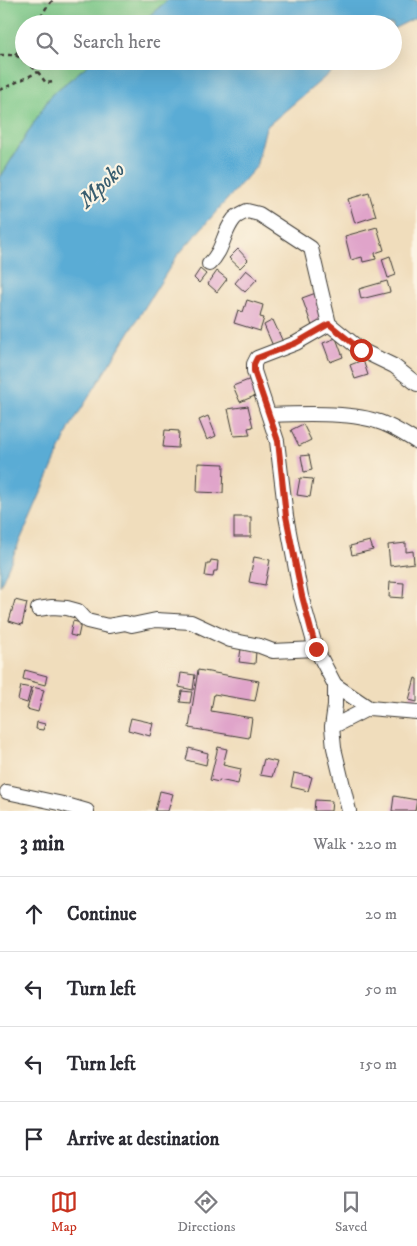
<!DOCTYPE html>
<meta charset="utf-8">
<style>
:root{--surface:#fff;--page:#f7f7f7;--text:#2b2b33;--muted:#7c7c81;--line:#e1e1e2;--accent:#c8321e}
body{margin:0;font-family:"IM FELL DW Pica",serif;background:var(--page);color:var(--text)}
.stop{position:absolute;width:15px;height:15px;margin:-11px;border:4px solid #c8321e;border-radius:50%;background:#fff}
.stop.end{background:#c8321e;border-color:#fff;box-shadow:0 1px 5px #0008}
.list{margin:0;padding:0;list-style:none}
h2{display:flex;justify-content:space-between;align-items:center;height:65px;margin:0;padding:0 20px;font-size:21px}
h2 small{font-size:16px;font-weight:400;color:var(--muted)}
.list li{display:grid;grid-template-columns:32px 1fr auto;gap:15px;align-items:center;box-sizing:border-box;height:75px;padding:0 20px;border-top:1px solid var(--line)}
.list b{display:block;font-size:19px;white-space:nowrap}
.list em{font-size:16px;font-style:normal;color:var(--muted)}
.icon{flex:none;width:28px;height:28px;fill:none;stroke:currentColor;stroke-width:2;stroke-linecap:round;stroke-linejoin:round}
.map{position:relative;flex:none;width:417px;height:811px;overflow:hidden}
.search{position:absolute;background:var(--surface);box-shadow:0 5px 20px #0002;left:15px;right:15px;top:15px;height:55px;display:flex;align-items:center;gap:12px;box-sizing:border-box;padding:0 18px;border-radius:28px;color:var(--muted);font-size:19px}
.sheet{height:365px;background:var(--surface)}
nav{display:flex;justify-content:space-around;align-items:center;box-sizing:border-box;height:70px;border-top:1px solid var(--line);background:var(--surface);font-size:14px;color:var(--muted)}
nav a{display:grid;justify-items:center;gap:2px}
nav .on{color:var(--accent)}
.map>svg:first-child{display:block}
</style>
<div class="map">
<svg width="417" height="811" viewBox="0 0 417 811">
<rect width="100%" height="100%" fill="#fcf5e5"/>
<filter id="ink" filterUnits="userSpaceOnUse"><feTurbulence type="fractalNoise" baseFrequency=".02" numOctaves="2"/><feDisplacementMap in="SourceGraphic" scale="10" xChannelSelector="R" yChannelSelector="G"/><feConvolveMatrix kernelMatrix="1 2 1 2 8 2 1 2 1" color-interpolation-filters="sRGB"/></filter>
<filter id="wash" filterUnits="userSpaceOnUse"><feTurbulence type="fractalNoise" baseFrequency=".0096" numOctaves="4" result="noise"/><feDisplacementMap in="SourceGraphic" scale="20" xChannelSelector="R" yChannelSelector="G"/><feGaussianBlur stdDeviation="1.12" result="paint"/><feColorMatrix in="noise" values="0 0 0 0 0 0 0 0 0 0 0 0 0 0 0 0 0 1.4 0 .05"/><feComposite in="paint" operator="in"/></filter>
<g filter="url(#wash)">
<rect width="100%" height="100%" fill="#f0ddbc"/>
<path fill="#7ac787" stroke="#4b7252" d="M0,0H168L139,24H24V61H93L51,95L0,178Z"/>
<g fill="#5aacd5" stroke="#3b6478">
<path d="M168,0H417V17L393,29V24H139Z"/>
<path d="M93,61H344L266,127L256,167L177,256L70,427L0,586V178L51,95Z"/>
</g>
<g id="blocks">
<g fill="#e0a4ca">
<path d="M369,193L376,216L355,223L348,199Z"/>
<path d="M377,227L384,250L375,253L376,259L363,262L362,257L351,260L345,236Z"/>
<path d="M238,249L248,260L240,268L229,258Z"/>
<path d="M390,256L396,275L388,278L382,259Z"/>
<path d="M200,269L206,274L199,283L194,278Z"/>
<path d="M246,270L257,279L245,292L235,283Z"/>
<path d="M217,271L227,279L217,292L208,284Z"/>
<path d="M387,281L390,292L361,299L359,289Z"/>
<path d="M316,293L325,321L312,326L302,298Z"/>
<path d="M247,300L263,305L260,317L264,318L260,331L234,323L238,310L243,312Z"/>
<path d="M273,320L283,342L273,346L264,325Z"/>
<path d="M336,338L343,357L330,362L323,343Z"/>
<path d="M363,360L368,375L355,379L350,365Z"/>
<path d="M251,379L257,395L240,402L233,386Z"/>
<path d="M248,406L253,427L248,428L250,435L234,436L228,409Z"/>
<path d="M208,416L216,436L207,440L199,420Z"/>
<path d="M303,424L311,440L299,446L291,430Z"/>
<path d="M165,430L179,431L178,448L163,447Z"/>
<path d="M309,455L312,470L304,472L301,456Z"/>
<path d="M198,463L224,464L223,493L197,492Z"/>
<path d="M300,478L313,479L310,497L297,495Z"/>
<rect x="234" y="517" width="17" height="20"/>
<path d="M370,541L373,550L352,555L350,546Z"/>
<path d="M406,543V552L413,551L414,563L390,566L388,545Z"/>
<path d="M254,557L270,560L265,585L249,582Z"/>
<path d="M211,560L218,561L217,571H214L213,577L205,576L207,564H210Z"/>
<path d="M390,582L404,583L403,598L389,597Z"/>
<path d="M15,600L27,603L22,625L9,621Z"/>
<path d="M73,621L81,623L78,637L70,635Z"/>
<path d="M241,649L256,651L255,664L239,662Z"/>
<path d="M25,670L47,676L45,685L23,679Z"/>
<path d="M198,670L259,681L255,701L214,694L211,711L252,718L249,738L189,728Z"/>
<path d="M181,673L195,675L193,690L179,687Z"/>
<path d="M415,678L417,679V702L409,700Z"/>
<path d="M21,686L31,688L27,703L18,700Z"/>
<path d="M33,687L44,690L38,712L27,709Z"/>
<path d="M182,691L192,692L190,703L180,702Z"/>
<path d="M131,718L153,723L150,736L128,730Z"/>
<path d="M37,722L45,724L43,730L36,729Z"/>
<path d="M218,747L227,749L223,765L241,769L238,784L219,780V782L210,780Z"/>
<path d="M189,748L208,753L206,765L186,760Z"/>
<path d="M264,759L277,762L272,777L260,775Z"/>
<path d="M294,773L312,777L308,791L291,787Z"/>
<path d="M160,791L173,794L168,811H155Z"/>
<path d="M394,796L417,800L415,811H392Z"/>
<path d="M315,800L332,801L331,811H314Z"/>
</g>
</g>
</g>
<g filter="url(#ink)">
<use href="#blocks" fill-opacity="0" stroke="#3c3934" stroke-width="1"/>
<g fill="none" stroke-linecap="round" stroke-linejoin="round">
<defs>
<g id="minor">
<path d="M209,264C224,250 222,234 234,219C236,216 243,213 247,211L259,214L311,248L329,324L361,350L394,366L417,384"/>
<path d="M329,324L296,343L257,358L254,364V371L277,441L286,516L301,596L316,649L335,685V706L332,727L334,748L349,811"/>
<path d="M269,415C298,414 349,412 376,421C391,425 404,434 417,442"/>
<path d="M38,609L52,607L67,608L78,611L87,621L108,626L125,623L132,625L156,620L191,622L230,640L260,646L273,651L316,649"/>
<path d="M335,685L369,708"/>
<path d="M332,727L369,708L417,712"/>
<path d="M7,792L63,804L87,811"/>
</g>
</defs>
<use href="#minor" stroke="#3c3934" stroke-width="16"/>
<g stroke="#3c3934" stroke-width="2.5" stroke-dasharray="4 4" stroke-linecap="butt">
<path d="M37,24L46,8L53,0"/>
<path d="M0,55H15L24,60"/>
<path d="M15,55L24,44"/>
<path d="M26,61L38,72L46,83L55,82"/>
<path d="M0,90L38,72"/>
</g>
<use href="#minor" stroke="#fff" stroke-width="14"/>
</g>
</g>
<g fill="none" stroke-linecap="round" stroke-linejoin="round" filter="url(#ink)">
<path stroke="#c8321e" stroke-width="6" d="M316,649L302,596L286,516L278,441L254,371V364L257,358L296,343L329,324L361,350"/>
</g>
<g text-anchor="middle" stroke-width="4.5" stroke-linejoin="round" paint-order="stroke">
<g font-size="22" font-style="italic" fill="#385d6f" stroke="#fcf5e5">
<text transform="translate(101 184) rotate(-44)" y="8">Mpoko</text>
</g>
</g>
</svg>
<div class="stop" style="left:361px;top:350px"></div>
<div class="stop end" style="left:316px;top:649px"></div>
<div class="search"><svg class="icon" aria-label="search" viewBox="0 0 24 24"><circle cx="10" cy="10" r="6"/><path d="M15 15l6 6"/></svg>Search here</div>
</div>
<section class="sheet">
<h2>3 min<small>Walk · 220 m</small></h2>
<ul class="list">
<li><svg class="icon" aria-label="ahead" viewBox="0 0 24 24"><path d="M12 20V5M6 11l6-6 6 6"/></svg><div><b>Continue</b></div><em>20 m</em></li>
<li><svg class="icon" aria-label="left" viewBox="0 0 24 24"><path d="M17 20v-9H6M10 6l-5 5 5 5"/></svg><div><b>Turn left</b></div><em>50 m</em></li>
<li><svg class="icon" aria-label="left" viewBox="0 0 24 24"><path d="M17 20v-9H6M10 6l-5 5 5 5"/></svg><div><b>Turn left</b></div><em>150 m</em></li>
<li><svg class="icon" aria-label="arrive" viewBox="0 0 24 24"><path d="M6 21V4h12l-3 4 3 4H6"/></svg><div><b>Arrive at destination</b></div></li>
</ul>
</section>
<nav>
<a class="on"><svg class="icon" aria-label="map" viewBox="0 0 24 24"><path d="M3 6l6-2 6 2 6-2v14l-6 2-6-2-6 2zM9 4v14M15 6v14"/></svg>Map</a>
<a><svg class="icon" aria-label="directions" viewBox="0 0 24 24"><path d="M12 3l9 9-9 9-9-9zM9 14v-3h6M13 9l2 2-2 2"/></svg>Directions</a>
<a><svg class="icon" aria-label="saved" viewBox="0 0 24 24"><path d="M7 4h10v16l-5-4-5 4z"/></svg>Saved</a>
</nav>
